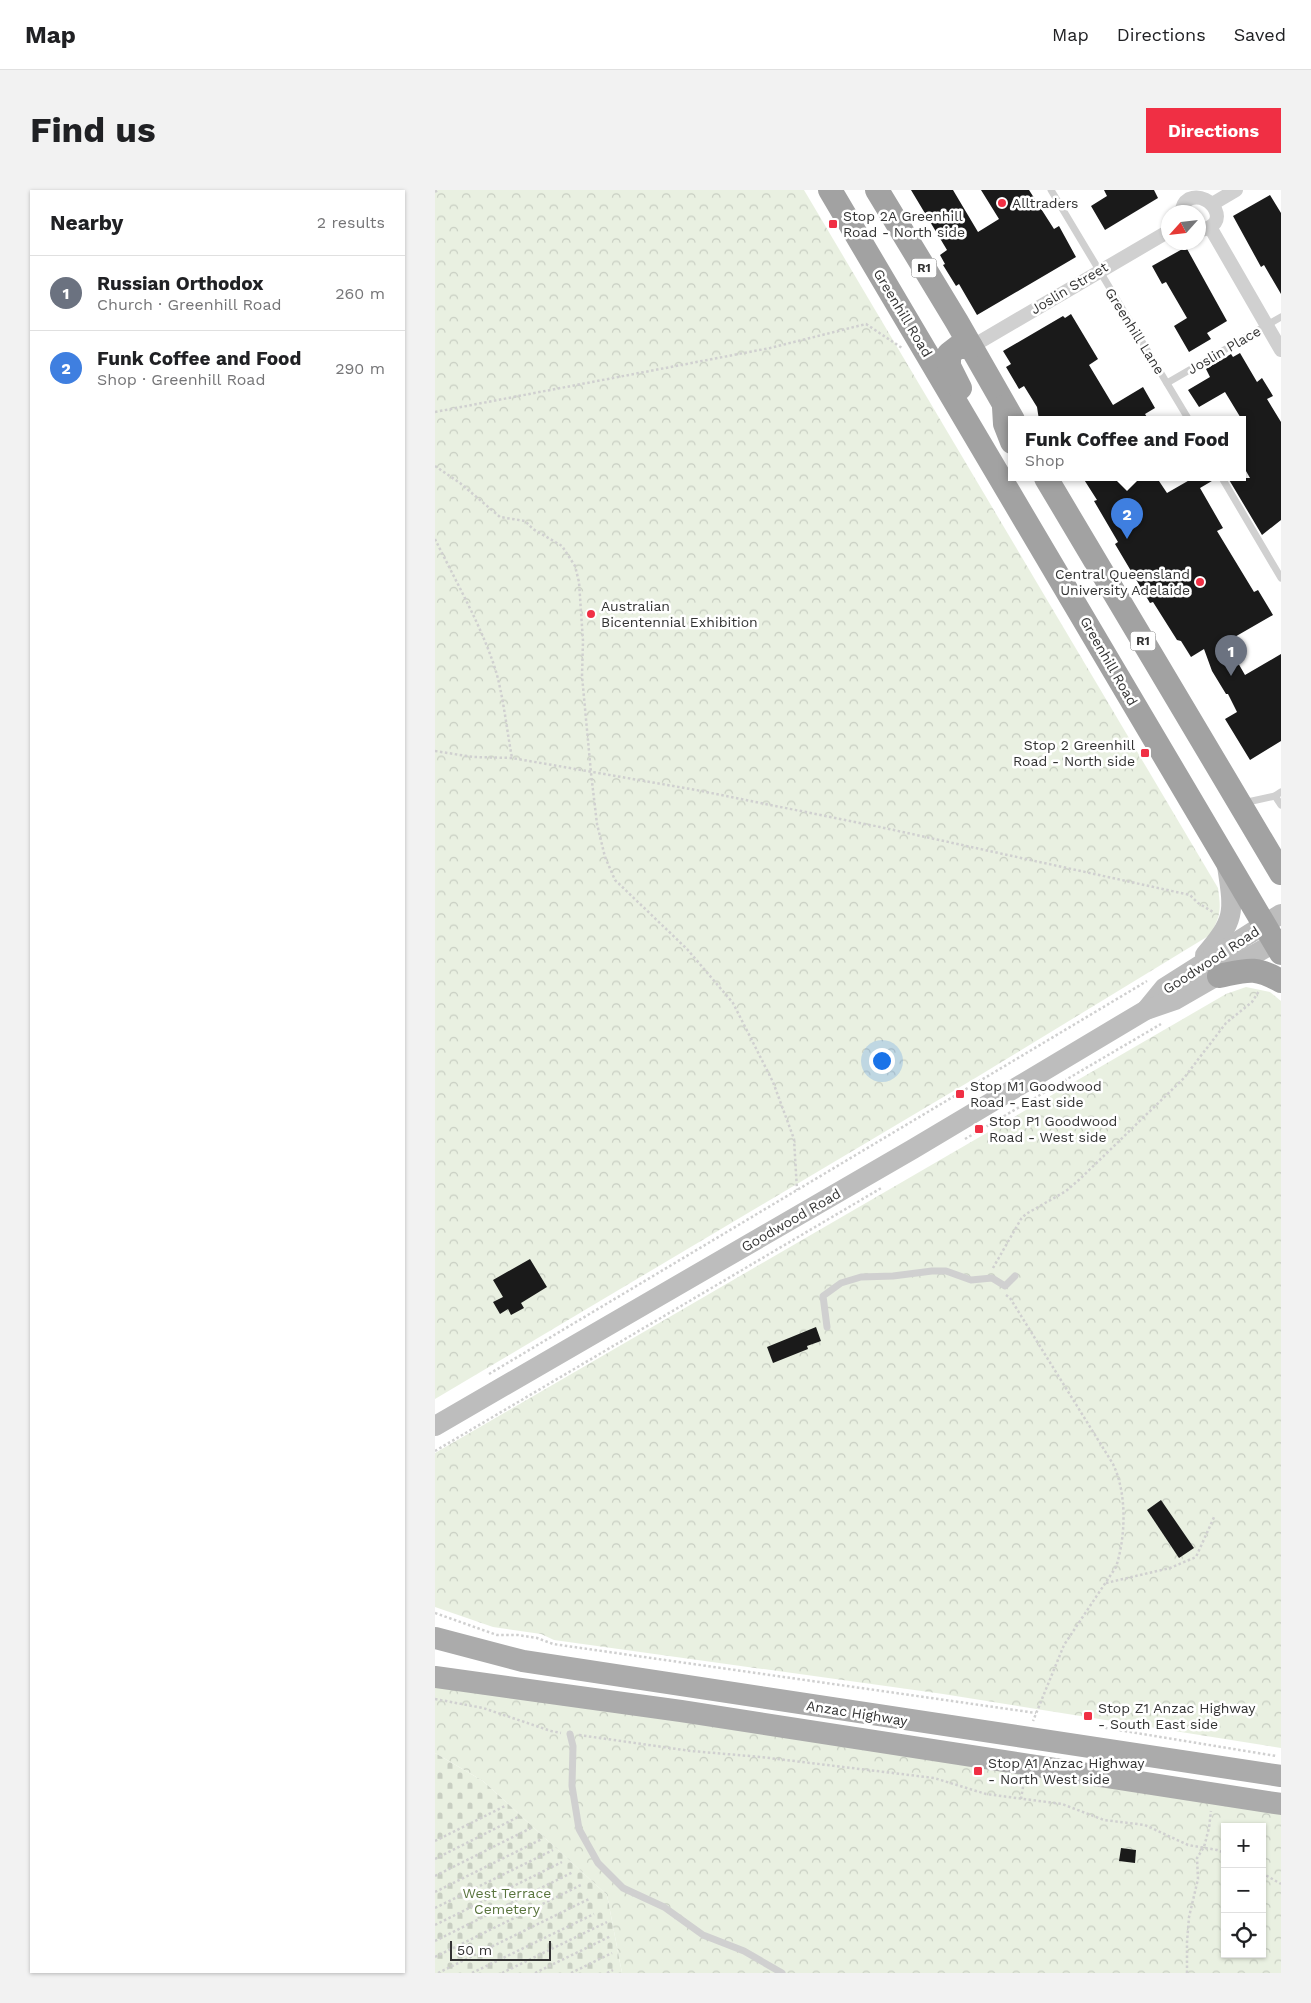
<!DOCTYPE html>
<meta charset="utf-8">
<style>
:root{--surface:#fff;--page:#f2f2f2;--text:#202124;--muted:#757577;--line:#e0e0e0;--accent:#f02f44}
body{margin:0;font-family:"Work Sans",sans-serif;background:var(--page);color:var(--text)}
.controls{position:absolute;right:15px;bottom:15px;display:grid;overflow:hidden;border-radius:0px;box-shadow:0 1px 4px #0004}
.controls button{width:45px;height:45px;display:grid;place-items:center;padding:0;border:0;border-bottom:1px solid var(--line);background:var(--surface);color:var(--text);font:25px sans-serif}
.compass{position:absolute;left:726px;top:15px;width:45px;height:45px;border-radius:50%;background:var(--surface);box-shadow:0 1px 4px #0004;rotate:243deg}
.scale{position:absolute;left:15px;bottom:12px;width:101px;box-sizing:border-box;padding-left:5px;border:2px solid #333;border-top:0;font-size:14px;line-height:18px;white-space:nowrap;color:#333;-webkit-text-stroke:4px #fff;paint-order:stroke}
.you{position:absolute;left:446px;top:870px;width:18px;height:18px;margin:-12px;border:4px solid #fff;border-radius:50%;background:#1a73e8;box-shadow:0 0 0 8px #1a73e833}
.badge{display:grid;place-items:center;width:32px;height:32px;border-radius:50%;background:var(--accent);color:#fff;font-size:16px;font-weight:700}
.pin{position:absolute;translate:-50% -41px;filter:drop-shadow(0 1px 2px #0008)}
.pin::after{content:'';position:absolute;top:26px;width:18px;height:15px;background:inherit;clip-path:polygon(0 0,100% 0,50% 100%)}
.popup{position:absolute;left:573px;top:226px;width:238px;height:65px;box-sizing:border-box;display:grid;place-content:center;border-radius:0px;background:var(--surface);filter:drop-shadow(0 1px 4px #0005);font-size:16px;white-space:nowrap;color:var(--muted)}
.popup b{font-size:19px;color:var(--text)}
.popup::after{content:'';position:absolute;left:50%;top:100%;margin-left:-10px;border:10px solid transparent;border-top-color:var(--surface)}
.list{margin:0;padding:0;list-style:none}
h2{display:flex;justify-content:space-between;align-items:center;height:65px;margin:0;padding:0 20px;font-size:21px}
h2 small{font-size:16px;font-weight:400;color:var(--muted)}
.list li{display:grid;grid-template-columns:32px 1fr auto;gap:15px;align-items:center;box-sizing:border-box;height:75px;padding:0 20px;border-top:1px solid var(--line)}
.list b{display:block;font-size:19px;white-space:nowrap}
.list p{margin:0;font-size:16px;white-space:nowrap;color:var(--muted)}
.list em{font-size:16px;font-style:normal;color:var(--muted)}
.icon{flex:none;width:28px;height:28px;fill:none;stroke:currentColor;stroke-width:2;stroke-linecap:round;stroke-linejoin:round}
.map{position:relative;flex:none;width:846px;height:1783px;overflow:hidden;border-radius:0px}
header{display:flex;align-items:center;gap:30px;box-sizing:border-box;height:70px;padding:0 25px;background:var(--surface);border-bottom:1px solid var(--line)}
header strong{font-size:24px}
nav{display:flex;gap:28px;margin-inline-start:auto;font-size:18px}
.intro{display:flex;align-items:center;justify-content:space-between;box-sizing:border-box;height:120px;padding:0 30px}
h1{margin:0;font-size:35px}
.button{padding:12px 22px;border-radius:0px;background:var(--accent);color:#fff;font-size:18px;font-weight:700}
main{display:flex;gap:30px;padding:0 30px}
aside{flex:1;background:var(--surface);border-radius:0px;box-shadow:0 1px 4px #0004}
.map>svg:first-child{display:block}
</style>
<header>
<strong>Map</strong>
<nav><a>Map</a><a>Directions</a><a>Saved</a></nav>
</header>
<div class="intro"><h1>Find us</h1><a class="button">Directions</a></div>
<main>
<aside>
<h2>Nearby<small>2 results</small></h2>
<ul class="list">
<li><span class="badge" style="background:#6b7280">1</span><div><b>Russian Orthodox</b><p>Church · Greenhill Road</p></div><em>260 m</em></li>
<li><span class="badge" style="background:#3f7fe0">2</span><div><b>Funk Coffee and Food</b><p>Shop · Greenhill Road</p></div><em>290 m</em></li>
</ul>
</aside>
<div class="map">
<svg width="846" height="1783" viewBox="0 0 846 1783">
<defs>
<pattern id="forest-crowns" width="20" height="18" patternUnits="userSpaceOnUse" patternTransform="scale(1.25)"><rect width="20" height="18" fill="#e9f0e1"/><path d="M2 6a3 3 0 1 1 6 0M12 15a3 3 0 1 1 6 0" fill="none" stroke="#c8cec2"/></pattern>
<pattern id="cemetery-stones" width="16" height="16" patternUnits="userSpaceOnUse" patternTransform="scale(1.25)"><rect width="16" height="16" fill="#e9f0e1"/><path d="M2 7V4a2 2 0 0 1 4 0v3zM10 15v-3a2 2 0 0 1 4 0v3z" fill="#c8cec2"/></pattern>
</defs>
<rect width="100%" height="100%" fill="#fff"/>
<g fill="url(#forest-crowns)" fill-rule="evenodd">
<path d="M0,0H369L783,698C786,720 786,725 775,745L542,887L0,1209Z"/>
<path d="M811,797L835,802L846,811V1558L508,1504L119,1450L106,1444L58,1437L0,1417V1263L791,804Z"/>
<path d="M0,1497L163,1519L846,1623V1783H187L172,1705L48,1591L0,1563ZM790,1637H827V1764H790Z"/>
</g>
<path fill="url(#cemetery-stones)" d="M0,1563L48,1591L172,1705L187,1783H0Z"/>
<g fill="#1a1a1a">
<path d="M476,0H518L543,42L564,29L546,0H594L619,39L624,36L641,67L542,125L524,94L521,96L508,75L510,74L505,65L512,60Z"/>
<path d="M669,0H719L723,8L670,40L656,16L672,6Z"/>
<path d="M835,5L846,23V104L829,75L826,77L798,26Z"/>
<path d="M751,57L792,131L772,143L776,149L754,162L739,136L752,128L731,92L727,94L717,76Z"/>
<path d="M636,124L663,169L654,175L678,215L708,197L720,218L710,224L714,230H604L602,217L589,196L584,199L571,177L576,174L568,161L628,126L630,128Z"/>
<path d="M805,163L822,192L827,188L838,206L832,209L846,232V330L827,345L793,288H815L807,274V230L790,202L764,217L753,200L775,187L771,179L796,164L798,167Z"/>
<path d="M648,288H722L732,303L758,288H782L765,298L788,338L782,341L819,402L823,400L838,425L791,452L810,485L846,464V551L815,570L790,529L802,522L793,504H791L777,481L769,459L756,467L746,451L742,450L718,412L715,413L680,354L683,352L659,311L662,310Z"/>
<path d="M95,1069L112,1097L86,1113L89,1118L76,1125L73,1119L65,1124L58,1112L68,1107L58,1090Z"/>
<path d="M381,1137L386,1151L372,1156L373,1159L338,1173L332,1157Z"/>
<path d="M726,1310L759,1358L744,1368L712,1320Z"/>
<path d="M686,1658L701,1660L700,1673L684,1671Z"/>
</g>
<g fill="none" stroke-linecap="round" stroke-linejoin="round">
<g stroke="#d0d0d0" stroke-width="2.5" stroke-dasharray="2.5 2.5" stroke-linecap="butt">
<path d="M0,2L3,0"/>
<path d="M0,222L335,158L431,134L467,158"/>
<path d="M0,276L25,293L65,327L90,331L98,339L127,356L140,376L144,392L148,451L147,486L156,583L162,634L170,667L180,690L252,759L298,813L338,892L359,949L362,1000"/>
<path d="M0,349C21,392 49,440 62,485C69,512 72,541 77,568"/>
<path d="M0,561L38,567L77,568L261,600L445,637L755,705L763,713L778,722"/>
<path d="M530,949L726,834"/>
<path d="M558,1078L586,1029L591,1024L631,1001L645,989L749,888L791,833L817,812L824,801"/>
<path d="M571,1105L575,1108L678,1274C692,1303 691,1346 681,1377L629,1455L598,1531"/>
<path d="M54,1184L712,791"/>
<path d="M0,1261L448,997"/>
<path d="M671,1393L735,1378L761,1367L780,1325"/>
<path d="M0,1423L62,1445H83L102,1448L118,1454L601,1523"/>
<path d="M0,1509L48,1518L116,1541L126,1543"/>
<path d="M665,1537L841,1566"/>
<path d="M144,1545L256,1561L326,1567L499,1588L551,1604L627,1614L669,1630L710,1635L753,1655L782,1660L790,1663"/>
<path d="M586,1609L589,1591"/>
<path d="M0,1651L70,1616"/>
<path d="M0,1669L83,1627"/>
<path d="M827,1683L846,1694"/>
<path d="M0,1686L96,1638"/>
<path d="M0,1702L107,1649"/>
<path d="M0,1718L118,1660"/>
<path d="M0,1735L127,1672"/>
<path d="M0,1751L138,1682"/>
<path d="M0,1767L146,1695"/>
<path d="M3,1783L154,1709"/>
<path d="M37,1783L159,1724"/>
<path d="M67,1783L172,1732"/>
<path d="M100,1783L176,1746"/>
<path d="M136,1783L177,1763"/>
<path d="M172,1783L178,1780"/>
<path d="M752,1783V1752L754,1727L763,1689L762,1668L769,1657L774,1638L776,1621"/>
</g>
<g stroke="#d0d0d0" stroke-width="7">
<path d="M616,0L754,230"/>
<path d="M732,193L846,127"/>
<path d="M787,288L846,388"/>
<path d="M840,606L846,615"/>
<path d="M808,613L840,606L846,602"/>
<path d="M392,1137L388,1106L406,1093L426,1087L458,1086L497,1081H511L536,1090L557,1088L570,1096L580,1086"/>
<path d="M135,1544L138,1556L137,1596L144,1639L163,1673L188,1698L229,1717L268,1745L309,1761L347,1783"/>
</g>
<g stroke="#d0d0d0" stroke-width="14">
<path d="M779,13L801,0"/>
<path d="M747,22C747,17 749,12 754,9C777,0 798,37 764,40"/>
<path d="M775,37L846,160"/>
<path d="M536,157L734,41"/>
</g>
<g stroke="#bdbdbd" stroke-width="20">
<path d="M770,765C801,729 799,722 792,676"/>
<path d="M711,820L729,798L846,724"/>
<path d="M0,1236L478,959L711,820L740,810L846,749"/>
</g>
<g stroke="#ababab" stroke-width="22">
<path d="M0,1448L88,1471L846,1586"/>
<path d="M0,1487L246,1521L846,1614"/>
</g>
<g stroke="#a2a2a2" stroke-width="24">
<path d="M395,0L846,763"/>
<path d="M442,0L522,132L578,230"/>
<path d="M525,198L514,176V164L523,157H536"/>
<path d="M569,217L570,234L577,252"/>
<path d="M611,288L846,683"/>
<path d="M784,786C813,780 819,776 846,791"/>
</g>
</g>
<g fill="#f02f44" stroke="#fff" stroke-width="2">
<circle cx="567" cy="13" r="5"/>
<rect x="393" y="29" width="10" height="10" rx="2.5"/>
<circle cx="765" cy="392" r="5"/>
<circle cx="156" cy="424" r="5"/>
<rect x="705" y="558" width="10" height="10" rx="2.5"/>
<rect x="520" y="899" width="10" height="10" rx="2.5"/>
<rect x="539" y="934" width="10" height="10" rx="2.5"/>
<rect x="648" y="1521" width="10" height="10" rx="2.5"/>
<rect x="538" y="1576" width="10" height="10" rx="2.5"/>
</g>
<g text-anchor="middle" stroke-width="5" stroke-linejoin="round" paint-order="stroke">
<g fill="#fff" stroke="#707070" stroke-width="1">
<rect x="476.5" y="68.5" width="25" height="19" rx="4"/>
<rect x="695.5" y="441.5" width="25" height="19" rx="4"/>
</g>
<g font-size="12" font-weight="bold" fill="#333">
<text x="489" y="82">R1</text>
<text x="708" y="455">R1</text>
</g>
<g font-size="14" fill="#333" stroke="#fff" text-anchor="start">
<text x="577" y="18">Alltraders</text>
<text x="408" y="31">Stop 2A Greenhill<tspan x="408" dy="16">Road - North side</tspan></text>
<text x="755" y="389" text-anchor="end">Central Queensland<tspan x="755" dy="16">University Adelaide</tspan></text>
<text x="166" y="421">Australian<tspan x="166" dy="16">Bicentennial Exhibition</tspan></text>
<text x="700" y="560" text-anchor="end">Stop 2 Greenhill<tspan x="700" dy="16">Road - North side</tspan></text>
<text x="535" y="901">Stop M1 Goodwood<tspan x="535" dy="16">Road - East side</tspan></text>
<text x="554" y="936">Stop P1 Goodwood<tspan x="554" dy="16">Road - West side</tspan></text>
<text x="663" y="1523">Stop Z1 Anzac Highway<tspan x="663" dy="16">- South East side</tspan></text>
<text x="553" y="1578">Stop A1 Anzac Highway<tspan x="553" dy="16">- North West side</tspan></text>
</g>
<g font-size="14" fill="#333" stroke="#fff">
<text transform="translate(634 98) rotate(-31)" y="5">Joslin Street</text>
<text transform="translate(468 123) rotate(59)" y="5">Greenhill Road</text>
<text transform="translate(700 141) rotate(58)" y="5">Greenhill Lane</text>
<text transform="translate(789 160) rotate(-30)" y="5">Joslin Place</text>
<text transform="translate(674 471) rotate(60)" y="5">Greenhill Road</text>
<text transform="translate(776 770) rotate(-33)" y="5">Goodwood Road</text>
<text transform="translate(356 1030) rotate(-30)" y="5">Goodwood Road</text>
<text transform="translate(422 1523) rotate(9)" y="5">Anzac Highway</text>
</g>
<g font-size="14" fill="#58733c" stroke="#fff">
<text x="72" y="1708">West Terrace<tspan x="72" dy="16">Cemetery</tspan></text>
</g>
</g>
</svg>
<div class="controls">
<button>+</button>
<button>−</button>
<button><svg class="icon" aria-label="locate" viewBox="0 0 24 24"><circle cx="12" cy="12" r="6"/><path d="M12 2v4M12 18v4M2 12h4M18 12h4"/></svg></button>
</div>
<svg class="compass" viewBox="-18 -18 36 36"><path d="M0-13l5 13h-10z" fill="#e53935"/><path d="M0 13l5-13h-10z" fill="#757577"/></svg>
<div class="scale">50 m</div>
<div class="you"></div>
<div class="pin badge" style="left:796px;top:486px;background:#6b7280">1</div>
<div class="pin badge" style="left:692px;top:349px;background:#3f7fe0">2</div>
<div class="popup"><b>Funk Coffee and Food</b>Shop</div>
</div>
</main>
